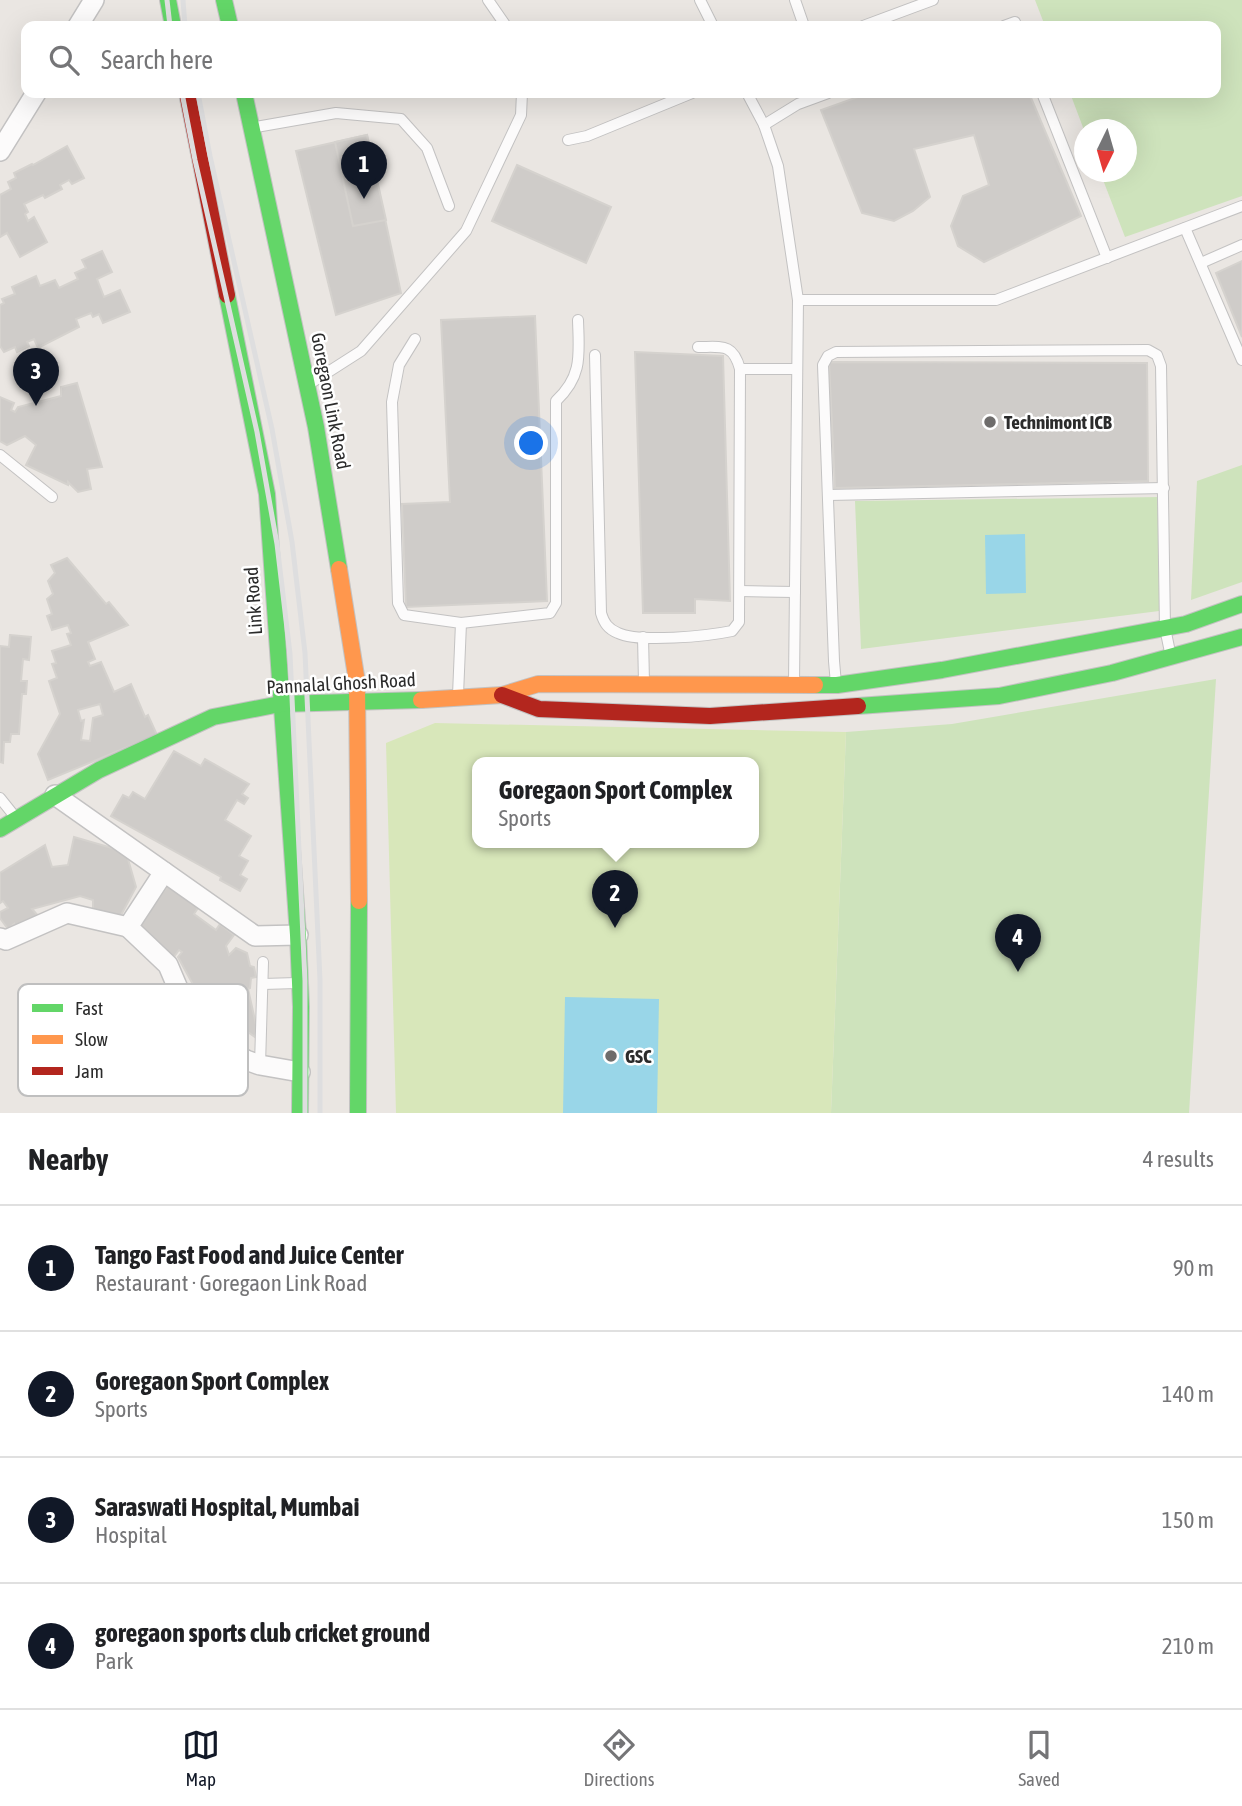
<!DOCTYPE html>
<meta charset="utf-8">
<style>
:root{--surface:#fff;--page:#f6f6f6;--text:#202124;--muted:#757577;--line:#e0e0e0;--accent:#111827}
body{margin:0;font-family:"Asap Condensed",sans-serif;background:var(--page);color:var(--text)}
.compass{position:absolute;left:1074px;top:119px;width:63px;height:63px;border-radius:50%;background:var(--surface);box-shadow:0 7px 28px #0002;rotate:185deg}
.you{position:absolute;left:532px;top:444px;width:24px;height:24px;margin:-18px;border:5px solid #fff;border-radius:50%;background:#1a73e8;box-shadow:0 0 0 10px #1a73e833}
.badge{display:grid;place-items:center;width:46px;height:46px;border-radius:50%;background:var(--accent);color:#fff;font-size:23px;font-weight:700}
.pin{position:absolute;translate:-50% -58px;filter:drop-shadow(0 2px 4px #0008)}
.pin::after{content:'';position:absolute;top:37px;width:24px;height:21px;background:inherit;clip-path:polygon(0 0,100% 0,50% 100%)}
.popup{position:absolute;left:472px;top:757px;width:287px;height:91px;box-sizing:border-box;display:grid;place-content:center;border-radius:14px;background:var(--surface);filter:drop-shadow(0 2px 5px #0005);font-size:23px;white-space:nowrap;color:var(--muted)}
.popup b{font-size:26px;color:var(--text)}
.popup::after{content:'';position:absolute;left:50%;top:100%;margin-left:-14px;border:14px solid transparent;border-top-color:var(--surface)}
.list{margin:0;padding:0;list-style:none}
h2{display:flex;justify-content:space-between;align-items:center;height:91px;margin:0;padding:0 28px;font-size:30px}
h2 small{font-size:23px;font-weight:400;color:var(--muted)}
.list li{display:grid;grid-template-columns:46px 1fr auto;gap:21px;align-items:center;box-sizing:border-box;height:126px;padding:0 28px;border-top:2px solid var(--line)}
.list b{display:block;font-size:26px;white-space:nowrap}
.list p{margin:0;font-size:23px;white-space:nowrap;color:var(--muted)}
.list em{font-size:23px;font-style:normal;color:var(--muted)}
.icon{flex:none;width:38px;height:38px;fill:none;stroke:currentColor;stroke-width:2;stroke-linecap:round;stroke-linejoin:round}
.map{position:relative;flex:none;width:1242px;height:1113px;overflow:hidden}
.search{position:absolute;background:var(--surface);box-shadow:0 7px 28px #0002;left:21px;right:21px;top:21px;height:77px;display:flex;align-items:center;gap:18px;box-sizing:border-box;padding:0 24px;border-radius:14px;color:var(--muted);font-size:26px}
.sheet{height:595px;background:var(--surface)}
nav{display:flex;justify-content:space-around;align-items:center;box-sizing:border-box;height:98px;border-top:2px solid var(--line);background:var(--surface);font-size:19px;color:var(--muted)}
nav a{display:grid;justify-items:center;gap:4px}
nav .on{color:var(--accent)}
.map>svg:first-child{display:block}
</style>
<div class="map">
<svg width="1242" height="1113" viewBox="0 0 1242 1113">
<rect width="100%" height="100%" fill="#eae6e2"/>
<g fill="#cee3bc">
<path d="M1035,0H1242V196L1125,237L1100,172H1126V130H1084L1070,93H1216V26H1045Z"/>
<path d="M1242,465V582L1191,600L1197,481Z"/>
<path d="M1160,497L1159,611L861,649L855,501Z"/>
<path d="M1216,679L1189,1113H831L846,732L952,724Z"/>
</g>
<path fill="#d8e7ba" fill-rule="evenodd" d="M435,723L846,732L831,1113H396L386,743ZM477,762H753V842H477Z"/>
<g fill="#99d6e8">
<path d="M1025,534L1026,593L986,594L985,535Z"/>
<path d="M565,997L659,999L657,1113H563Z"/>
</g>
<g fill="#cfccc9" stroke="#d5d2ce" stroke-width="2" fill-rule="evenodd">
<path d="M869,93H1029L1081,216L984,262L958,246L951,226L963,196L989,185L974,135L914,149L930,197L913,211L894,221L862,213L821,110Z"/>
<path d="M367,135L401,293L336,315L296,151Z"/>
<path d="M367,135L386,220L353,226L335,142Z"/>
<path d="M67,146L84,178L72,184L69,180L60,185L62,189L45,198L43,195L24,204L28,212L25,214L28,221L34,217L47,242L20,257L7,233L0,237V195L11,189L8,182L16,178L14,173L32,164L33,165Z"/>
<path d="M517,165L611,207L586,263L492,221Z"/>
<path d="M102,251L112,272L97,279L104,297L120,290L130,312L103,323L99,314L93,317L91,313L76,319L79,327L38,348L34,339L27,342L29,346L17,352L15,347L4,352L0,346V305L4,303L2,299L15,294L12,287L36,276L40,286L55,280L59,288L78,279L75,273L86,268L82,260Z"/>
<path d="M1242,261V337L1216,273Z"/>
<path d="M535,316L547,601L406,607L402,504L450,502L441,320Z"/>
<path d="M635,352L723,356L730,601L695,599V613H643Z"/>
<path d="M829,362L1147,363L1148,481L835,488Z"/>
<path d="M77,383L102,467L87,469L91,489L78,492L68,482V485L26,465L36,445L25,436L7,445L0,441V397L14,403L11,410L15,412L18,407L61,396V387Z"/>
<path d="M67,558L106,604L109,602L128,625L88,642L95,659L88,662L90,666L101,662L114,692L131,684L145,717L148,715L157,735L48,780L38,754L60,714L49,681L57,678L52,664L56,663L52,651L71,645L67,634L71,633L68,625L52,630L47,616L52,614L47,599L53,594L48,581L55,573L51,565ZM100,704L103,715L93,718L90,741L81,740L84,720L81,721L78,710Z"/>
<path d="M10,635L31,637L29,660L23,659L21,681H27L26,694H22L19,734H11L10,742H4L3,763L0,762V646L9,647Z"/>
<path d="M174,751L201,766L205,759L249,784L242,794L248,798L244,804L237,800L225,820L251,836L239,856L248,861L240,875L247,879L240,891L220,880L221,877L111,816L123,795L129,798L133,792L145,799Z"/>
<path d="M74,837L126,852L136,887L120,917L93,911V900L80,896L32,909L40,918L15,930L14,924L8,929L0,918V912L8,908L3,901L0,903V873L45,845L52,867L68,865Z"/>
<path d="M171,882L200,905L194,914L216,930L220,924L234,935L226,946L229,955L236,948L247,953L250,966L254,967L256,977L251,978L250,988L248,989L257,1029L255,1037L238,1025L233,1003L206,1008L212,996L202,1001L178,957L182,952L179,950L173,958L134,929Z"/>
</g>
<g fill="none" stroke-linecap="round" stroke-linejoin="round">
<defs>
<g id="lane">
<path d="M488,0L506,26"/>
<path d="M700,0L713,26"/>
<path d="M795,0L804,26"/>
<path d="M863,26L933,0"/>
<path d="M1004,26L1015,22L1016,26"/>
<path d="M747,93L764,125L778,166L798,300L794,683"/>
<path d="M1042,93L1107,258"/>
<path d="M764,125L798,104L828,93"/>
<path d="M256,127L336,113L401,119L427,148L449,206"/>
<path d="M568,140L587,136L692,93"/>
<path d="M1185,228L1242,360"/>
<path d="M1201,263L1242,245"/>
<path d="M798,300H996L1242,206"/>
<path d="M415,339L399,365L392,402L398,603L404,615L461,623L458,695"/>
<path d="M595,355L601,613C604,623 608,629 618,633C639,643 708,636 732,631L739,622L740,369C733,343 722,347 698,347"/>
<path d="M740,369H797"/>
<path d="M311,383L361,351L466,231L521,115L522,93"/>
<path d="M0,455L52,497"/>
<path d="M829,495L1164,488"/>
<path d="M740,591L795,592"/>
<path d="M461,623L550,613L556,603V401C583,376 579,354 578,320"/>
<path d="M643,637L644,682"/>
<path d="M836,684L834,661L823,365L828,356L836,352L1148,350L1157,355L1161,366L1165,628L1171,657"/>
<path d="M0,798L16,818"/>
<path d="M263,984L297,983"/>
<path d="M260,1065L263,962"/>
</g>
<g id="street">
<path d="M78,26L94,0"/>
<path d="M0,151L36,93"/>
<path d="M55,795L255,936L298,935"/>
<path d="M164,872L128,927L168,965L191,1019L220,1046L246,1060L260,1065L300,1072"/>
<path d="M0,938L6,940L67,913L128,927"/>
</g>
<g id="fast">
<path d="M168,0L173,26"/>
<path d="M224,0L230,26"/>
<path d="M244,93L316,427L339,569"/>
<path d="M227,295L267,494L298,935L301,1007L300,1113"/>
<path d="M815,685H837L942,670L1186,624L1242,604"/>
<path d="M858,706L999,696L1112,673L1242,637"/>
<path d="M0,829L99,770L213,717L280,704L421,700"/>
<path d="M358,1113L359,901"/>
</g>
<g id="slow">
<path d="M339,569L357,682L359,901"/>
<path d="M421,700L502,695L538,684L815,685"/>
</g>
<g id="jam">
<path d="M187,93L227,295"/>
<path d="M502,695L539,709L710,716L858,706"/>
</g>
</defs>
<use href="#lane" stroke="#c3c2c2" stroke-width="12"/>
<use href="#street" stroke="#c3c2c2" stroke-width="22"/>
<use href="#fast" stroke="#c3c2c2" stroke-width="18"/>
<use href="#slow" stroke="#c3c2c2" stroke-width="18"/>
<use href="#jam" stroke="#c3c2c2" stroke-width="18"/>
<use href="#lane" stroke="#fcfbfb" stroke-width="10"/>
<use href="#street" stroke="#fcfbfb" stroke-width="19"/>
<use href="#fast" stroke="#63d668" stroke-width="16"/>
<use href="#slow" stroke="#ff974d" stroke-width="16"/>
<use href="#jam" stroke="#b3261e" stroke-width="16"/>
<g stroke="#dededf" stroke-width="5">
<path d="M167,0L170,26"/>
<path d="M183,0L185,26"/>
<path d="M182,93L195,160L257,432L277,544L290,654L305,981V1113"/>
<path d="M198,93L210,156L272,429L292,542L305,653L320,980V1113"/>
</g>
</g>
<g fill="#6e6c6b" stroke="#fff" stroke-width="2.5">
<circle cx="990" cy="422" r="7"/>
<circle cx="611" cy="1056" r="7"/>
</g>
<g text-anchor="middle" stroke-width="5" stroke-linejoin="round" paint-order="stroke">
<g font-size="19" fill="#2b2b2b" stroke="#fff">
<text transform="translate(331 401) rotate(79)" y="7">Goregaon Link Road</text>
<text transform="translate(253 601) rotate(-94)" y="7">Link Road</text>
<text transform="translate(341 683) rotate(-3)" y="7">Pannalal Ghosh Road</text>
</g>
<g font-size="19" font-weight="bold" fill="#2b2b2b" stroke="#fff" text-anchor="start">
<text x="1004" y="429">Technimont ICB</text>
<text x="625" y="1063">GSC</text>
</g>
</g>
<rect x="18" y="984" width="230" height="112" rx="10" fill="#fff" stroke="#bfbfbf" stroke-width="2"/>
<rect x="32" y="1004" width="31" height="8" fill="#63d668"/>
<rect x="32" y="1035" width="31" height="9" fill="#ff974d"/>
<rect x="32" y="1067" width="31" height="8" fill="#b3261e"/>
<g font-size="19" fill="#2b2b2b">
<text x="75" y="1015">Fast</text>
<text x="75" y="1046">Slow</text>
<text x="75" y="1078">Jam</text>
</g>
</svg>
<svg class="compass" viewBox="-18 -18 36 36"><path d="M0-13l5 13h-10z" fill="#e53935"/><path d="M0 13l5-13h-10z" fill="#757577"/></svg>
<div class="you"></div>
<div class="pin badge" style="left:364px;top:199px">1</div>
<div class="pin badge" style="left:615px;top:928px">2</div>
<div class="popup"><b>Goregaon Sport Complex</b>Sports</div>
<div class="pin badge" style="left:36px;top:406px">3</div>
<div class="pin badge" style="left:1018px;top:972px">4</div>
<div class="search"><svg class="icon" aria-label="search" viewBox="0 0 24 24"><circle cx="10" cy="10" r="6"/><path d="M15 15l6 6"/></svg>Search here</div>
</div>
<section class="sheet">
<h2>Nearby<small>4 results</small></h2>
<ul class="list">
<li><span class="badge">1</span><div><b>Tango Fast Food and Juice Center</b><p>Restaurant · Goregaon Link Road</p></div><em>90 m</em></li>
<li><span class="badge">2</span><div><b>Goregaon Sport Complex</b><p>Sports</p></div><em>140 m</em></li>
<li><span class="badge">3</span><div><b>Saraswati Hospital, Mumbai</b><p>Hospital</p></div><em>150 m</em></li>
<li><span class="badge">4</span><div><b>goregaon sports club cricket ground</b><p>Park</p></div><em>210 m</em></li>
</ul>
</section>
<nav>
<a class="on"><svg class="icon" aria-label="map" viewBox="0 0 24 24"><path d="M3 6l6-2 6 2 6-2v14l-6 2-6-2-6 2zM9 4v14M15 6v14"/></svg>Map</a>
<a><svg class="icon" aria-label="directions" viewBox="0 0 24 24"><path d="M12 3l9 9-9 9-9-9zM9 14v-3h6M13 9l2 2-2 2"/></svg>Directions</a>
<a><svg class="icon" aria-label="saved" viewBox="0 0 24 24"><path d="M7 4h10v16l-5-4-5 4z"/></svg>Saved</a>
</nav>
